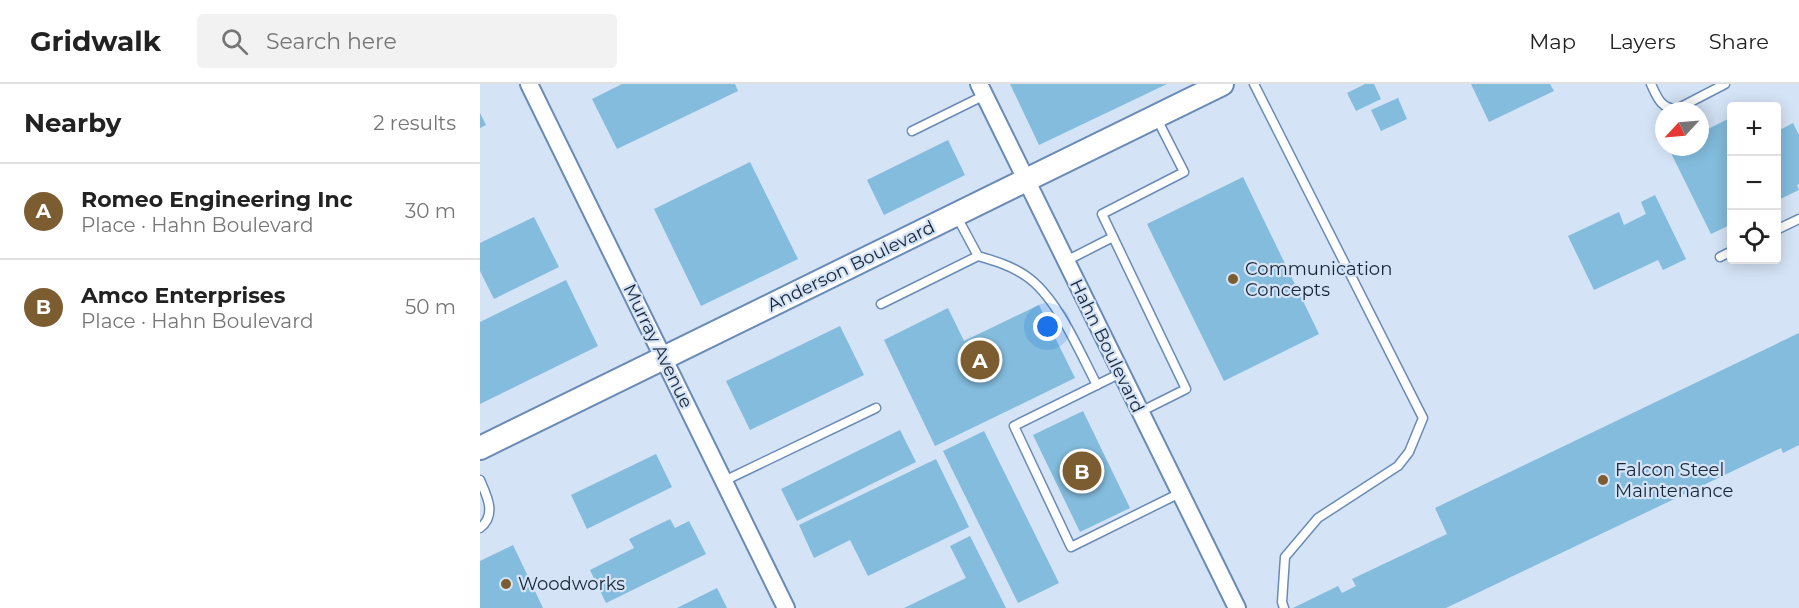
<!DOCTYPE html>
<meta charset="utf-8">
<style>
:root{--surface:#fff;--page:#f2f2f2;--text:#222;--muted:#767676;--line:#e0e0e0;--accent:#7b5d31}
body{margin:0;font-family:Montserrat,sans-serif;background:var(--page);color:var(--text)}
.controls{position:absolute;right:18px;top:18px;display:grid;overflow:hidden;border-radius:6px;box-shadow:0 3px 15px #0003}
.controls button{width:54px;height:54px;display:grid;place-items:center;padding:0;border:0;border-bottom:2px solid var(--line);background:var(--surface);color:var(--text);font:30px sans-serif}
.compass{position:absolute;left:1175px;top:18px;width:54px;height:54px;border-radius:50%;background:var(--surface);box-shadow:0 3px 15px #0003;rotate:244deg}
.you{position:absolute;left:568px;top:243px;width:21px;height:21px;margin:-15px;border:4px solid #fff;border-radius:50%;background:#1a73e8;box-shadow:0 0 0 9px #1a73e833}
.badge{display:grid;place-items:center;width:39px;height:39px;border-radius:50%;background:var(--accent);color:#fff;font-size:20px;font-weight:700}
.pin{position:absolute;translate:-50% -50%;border:3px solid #fff;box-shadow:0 2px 6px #0006}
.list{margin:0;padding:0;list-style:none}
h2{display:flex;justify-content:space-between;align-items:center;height:78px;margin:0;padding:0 24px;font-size:26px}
h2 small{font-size:20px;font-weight:400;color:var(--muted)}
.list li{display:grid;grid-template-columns:39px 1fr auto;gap:18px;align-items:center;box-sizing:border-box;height:96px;padding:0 24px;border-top:2px solid var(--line)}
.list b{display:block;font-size:22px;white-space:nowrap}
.list p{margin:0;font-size:20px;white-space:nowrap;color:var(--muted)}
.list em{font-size:20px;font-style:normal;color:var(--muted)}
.icon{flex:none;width:33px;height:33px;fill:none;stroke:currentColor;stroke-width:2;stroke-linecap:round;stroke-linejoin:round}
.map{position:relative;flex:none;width:1319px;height:524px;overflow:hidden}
header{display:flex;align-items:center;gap:36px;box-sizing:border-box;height:84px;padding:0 30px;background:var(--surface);border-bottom:2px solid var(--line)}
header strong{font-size:28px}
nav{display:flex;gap:33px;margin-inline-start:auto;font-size:21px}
.search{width:420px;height:54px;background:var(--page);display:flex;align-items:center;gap:15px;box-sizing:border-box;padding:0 21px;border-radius:6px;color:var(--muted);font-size:22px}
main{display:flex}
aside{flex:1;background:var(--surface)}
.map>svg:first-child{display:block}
</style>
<header>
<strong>Gridwalk</strong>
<div class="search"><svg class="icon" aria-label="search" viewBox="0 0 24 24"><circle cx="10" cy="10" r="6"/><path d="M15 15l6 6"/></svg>Search here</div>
<nav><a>Map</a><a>Layers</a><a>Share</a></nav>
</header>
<main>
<aside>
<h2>Nearby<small>2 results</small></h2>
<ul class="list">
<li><span class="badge">A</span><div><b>Romeo Engineering Inc</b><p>Place · Hahn Boulevard</p></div><em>30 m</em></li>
<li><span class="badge">B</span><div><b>Amco Enterprises</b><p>Place · Hahn Boulevard</p></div><em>50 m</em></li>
</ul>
</aside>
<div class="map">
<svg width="1319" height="524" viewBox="0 0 1319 524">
<rect width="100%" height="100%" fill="#d4e3f6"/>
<g fill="#83bcdd">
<path d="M142,0H255L258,7L137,65L112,15Z"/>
<path d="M530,0H687L559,61Z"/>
<path d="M885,0H894L901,15L876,27L867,9Z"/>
<path d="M991,0H1070L1074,7L1009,38Z"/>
<path d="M918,14L927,35L901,47L891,26Z"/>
<path d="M0,29L6,41L0,44Z"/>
<path d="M1252,33V140L1231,150L1189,65L1192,63H1220V49Z"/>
<path d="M1313,39L1319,51V100L1317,101L1319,106L1296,117V48Z"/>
<path d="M468,56L485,91L404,131L387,96Z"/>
<path d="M270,78L318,175L221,222L174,125Z"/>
<path d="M763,93L839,250L744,297L667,140Z"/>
<path d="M1175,111L1206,175L1183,186L1178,176L1114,206L1088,152L1139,128L1144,141L1166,130L1161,118Z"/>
<path d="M54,133L79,183L14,215L0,187V159Z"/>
<path d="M86,196L118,262L0,320V238Z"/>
<path d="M559,221L595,294L455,362L404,256L468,224L484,257Z"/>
<path d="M360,242L384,291L270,346L246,297Z"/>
<path d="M1319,249V361L1303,369L1301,364L966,524H813L858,502L862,509L876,502L872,495L967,450L955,424Z"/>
<path d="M603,327L650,424L600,448L553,351Z"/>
<path d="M420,346L436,378L317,437L301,405Z"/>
<path d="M504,347L579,499L538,519L463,367Z"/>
<path d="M176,370L192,403L107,445L91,411Z"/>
<path d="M456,375L489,443L388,492L370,456L334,474L319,441Z"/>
<path d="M190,435L195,444L209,437L226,470L126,519L110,486L154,464L149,455Z"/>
<path d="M490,452L526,524H424L486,494L470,462Z"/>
<path d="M33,461L63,524H0V477Z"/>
<path d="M237,504L247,524H197Z"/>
</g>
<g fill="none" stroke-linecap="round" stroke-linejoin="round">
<defs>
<g id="lane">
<path d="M774,0L943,334L929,368L918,382L838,434L805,473L802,518L804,524"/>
<path d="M1171,0C1177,13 1181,25 1197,25L1245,0"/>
<path d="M432,47L505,11"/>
<path d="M476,131L498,172C515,177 532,182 546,192C577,213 599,267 617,301"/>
<path d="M1296,146L1319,135"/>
<path d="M1240,173L1252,167"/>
<path d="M586,177L633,153"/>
<path d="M401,220L498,172"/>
<path d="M641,289L534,342L591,463L700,409"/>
<path d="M660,328L706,305L622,130L704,88L676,33"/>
<path d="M0,396C7,412 17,431 0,444"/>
<path d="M244,397L396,324"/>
</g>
<g id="street">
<path d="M49,0L306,524"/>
<path d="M499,0L757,524"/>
</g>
<path id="secondary" d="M0,364L742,0"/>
</defs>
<use href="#lane" stroke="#698bb6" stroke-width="11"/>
<use href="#street" stroke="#698bb6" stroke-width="20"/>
<use href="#secondary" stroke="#698bb6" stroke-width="26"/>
<use href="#lane" stroke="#fff" stroke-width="8"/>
<use href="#street" stroke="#fff" stroke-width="16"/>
<use href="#secondary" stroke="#fff" stroke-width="22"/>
</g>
<g fill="#7b5d31" stroke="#d4e3f6" stroke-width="2">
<circle cx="753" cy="195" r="6"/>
<circle cx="1123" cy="396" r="6"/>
<circle cx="26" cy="500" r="6"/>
</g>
<g text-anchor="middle" stroke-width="4.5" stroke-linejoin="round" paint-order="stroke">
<g font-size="18" fill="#192638" stroke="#d4e3f6">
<text transform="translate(371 182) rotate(-26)" y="6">Anderson Boulevard</text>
<text transform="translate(178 262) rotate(64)" y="6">Murray Avenue</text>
<text transform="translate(627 262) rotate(64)" y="6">Hahn Boulevard</text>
</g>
<g font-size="18" fill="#192638" stroke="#d4e3f6" text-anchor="start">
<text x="765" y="191">Communication<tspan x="765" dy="21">Concepts</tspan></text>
<text x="1135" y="392">Falcon Steel<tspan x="1135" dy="21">Maintenance</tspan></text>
<text x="38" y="506">Woodworks</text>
</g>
</g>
</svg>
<div class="controls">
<button>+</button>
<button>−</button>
<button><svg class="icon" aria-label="locate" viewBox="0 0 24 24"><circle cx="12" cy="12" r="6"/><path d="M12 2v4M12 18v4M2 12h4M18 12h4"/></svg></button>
</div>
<svg class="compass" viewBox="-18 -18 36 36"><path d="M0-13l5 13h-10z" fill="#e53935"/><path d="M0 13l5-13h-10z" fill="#767676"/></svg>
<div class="you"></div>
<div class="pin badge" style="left:500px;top:276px">A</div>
<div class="pin badge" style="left:602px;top:387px">B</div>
</div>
</main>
